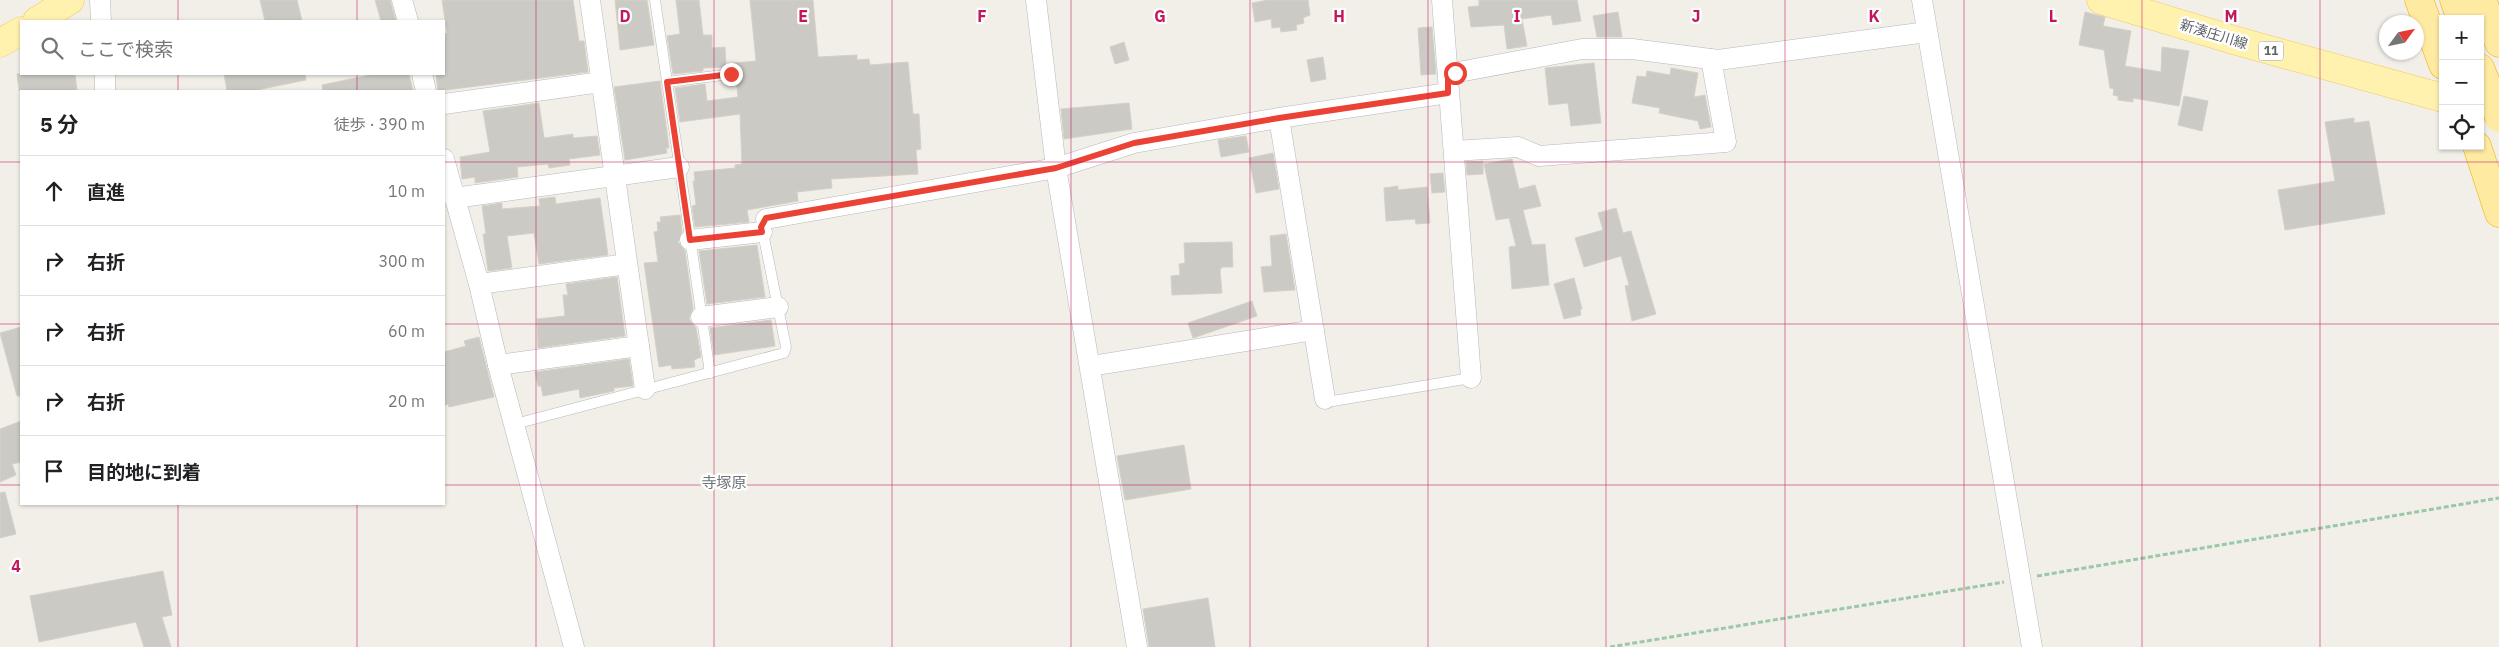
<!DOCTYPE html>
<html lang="ja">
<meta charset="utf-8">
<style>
:root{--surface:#fff;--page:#f6f6f6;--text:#202124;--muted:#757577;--line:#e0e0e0}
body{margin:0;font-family:"IBM Plex Sans","Noto Sans JP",sans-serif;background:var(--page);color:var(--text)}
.controls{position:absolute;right:15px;top:15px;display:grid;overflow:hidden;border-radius:0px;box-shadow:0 1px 4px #0004}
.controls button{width:45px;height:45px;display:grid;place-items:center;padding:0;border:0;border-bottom:1px solid var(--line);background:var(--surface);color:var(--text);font:25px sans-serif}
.compass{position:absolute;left:2379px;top:15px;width:45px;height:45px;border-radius:50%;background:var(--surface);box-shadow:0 1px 4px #0004;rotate:57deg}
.stop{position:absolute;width:15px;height:15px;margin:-11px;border:4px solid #ea4335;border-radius:50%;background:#fff}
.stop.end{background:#ea4335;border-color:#fff;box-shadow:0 1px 5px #0008}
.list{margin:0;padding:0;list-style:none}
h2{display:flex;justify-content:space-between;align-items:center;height:65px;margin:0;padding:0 20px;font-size:21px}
h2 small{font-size:16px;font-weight:400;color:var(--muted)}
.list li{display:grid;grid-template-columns:32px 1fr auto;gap:15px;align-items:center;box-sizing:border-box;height:70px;padding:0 20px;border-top:1px solid var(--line)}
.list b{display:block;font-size:19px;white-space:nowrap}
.list em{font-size:16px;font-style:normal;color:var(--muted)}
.icon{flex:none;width:28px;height:28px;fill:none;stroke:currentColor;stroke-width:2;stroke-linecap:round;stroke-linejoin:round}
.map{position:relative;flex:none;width:2499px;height:647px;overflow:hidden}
.search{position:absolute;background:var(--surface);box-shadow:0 1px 4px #0004;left:20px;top:20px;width:425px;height:55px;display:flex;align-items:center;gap:12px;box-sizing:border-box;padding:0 18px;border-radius:0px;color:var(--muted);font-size:19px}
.panel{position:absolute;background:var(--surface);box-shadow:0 1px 4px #0004;left:20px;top:90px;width:425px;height:415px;border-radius:0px}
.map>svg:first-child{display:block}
</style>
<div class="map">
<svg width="2499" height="647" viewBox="0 0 2499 647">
<rect width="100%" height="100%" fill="#f1efe8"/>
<g fill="#cccac5" stroke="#d6d1c6">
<path d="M260,0H297L302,21H265Z"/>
<path d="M375,0H390L396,21H381Z"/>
<path d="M442,0H573L579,41H584L588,72L438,91L436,74H444V34L447,33Z"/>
<path d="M615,0H647L654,45L620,50Z"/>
<path d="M676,0H699L703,35H712V48L725,47L726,67L703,68V71L673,74L667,36L680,34Z"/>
<path d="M750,0H813L818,57L857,55V60L869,59L870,65L908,62L913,114H919L921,149L916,150L918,174L831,179L832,188L797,192L798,201L747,210L749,222L695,227L692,206L696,205L693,181H695L694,172L735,168V165L742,164L740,114L680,122L675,88L705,84L707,101L738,97L736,78L738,73L734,63L756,61Z"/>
<path d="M1268,0H1308L1310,15L1303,18L1304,23L1296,25L1297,30L1281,32L1280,27L1272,28L1271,19L1255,22L1252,3Z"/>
<path d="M1479,0H1577L1581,21L1553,25L1551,15L1522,19L1527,46L1507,49L1504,25L1471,27L1468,7L1479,6Z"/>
<path d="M1618,12L1622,37H1597L1593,16Z"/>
<path d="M2085,12L2105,17L2103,26L2131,31L2125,66L2161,72L2162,47L2189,51L2179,106L2133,98V102L2118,100V96L2113,95L2114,89L2110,88L2104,50L2079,45Z"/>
<path d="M1432,27L1436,74L1421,75L1418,28Z"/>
<path d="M1124,42L1129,60L1115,64L1110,47Z"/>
<path d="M1323,57L1326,79L1311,82L1307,60Z"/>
<path d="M1594,63L1601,123L1571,126L1568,103L1549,105L1545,68Z"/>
<path d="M1671,68L1698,73L1694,97L1705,95L1711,127L1700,129L1698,121L1659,113L1660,108L1632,103L1637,76L1646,77L1647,71L1670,75Z"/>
<path d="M17,74H75L77,91H19Z"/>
<path d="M224,74H305L306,80L252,91H227Z"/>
<path d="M375,74H409L413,91H323L322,85Z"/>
<path d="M660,81L669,148H666L667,153L625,160L614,87Z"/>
<path d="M2184,96L2208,101L2202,131L2178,125Z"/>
<path d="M539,103L544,138L573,134V138L597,136L600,155L569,159L570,165L549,168L548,164L517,167L518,177L475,183V177L462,179L460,157L490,152L483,111Z"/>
<path d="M1129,103L1132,129L1064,139L1061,109Z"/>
<path d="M2354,118V123L2369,121L2385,214L2285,230L2278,190L2335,181L2325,122Z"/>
<path d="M1246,136L1249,152L1221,157L1218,140Z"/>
<path d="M1273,153L1279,189L1256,193L1249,158Z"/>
<path d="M1512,159L1519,189L1535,185L1541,206L1523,210L1532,245L1545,244L1549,285L1512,289L1509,247L1516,246L1509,218L1496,220L1484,164Z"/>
<path d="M1483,161V174L1467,175L1466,162Z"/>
<path d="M1443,173L1445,192L1432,193L1430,174Z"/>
<path d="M1398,186V190L1427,187L1430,223L1416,224L1415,219L1386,221L1384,188Z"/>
<path d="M555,197L556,204L600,198L608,255L539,264L534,233L507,236L512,268L488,271L483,234H486L482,206L502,203V209L540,206L539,199Z"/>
<path d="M1616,208L1623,233L1631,231L1656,314L1632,321L1625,286L1629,285L1621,256L1584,267L1575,238L1603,230L1598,213Z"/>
<path d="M680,215L682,231L678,242L685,251L693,308L689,319L696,328L701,357L694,360L695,367L672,369L671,365L659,367L644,263L658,262L654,232L658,231L657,222H661L660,217Z"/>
<path d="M1286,234L1295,290L1264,292L1261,267L1272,266L1270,236Z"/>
<path d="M1232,242L1233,267H1222L1220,270L1222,293L1172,295L1171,276L1180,275L1179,264L1185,263L1184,243Z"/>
<path d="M757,245L765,297L707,304L699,251Z"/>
<path d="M617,277L625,336L538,348L537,319L565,316L563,295H568L566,284Z"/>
<path d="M1574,278L1582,309H1580L1581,315L1564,319L1554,284Z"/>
<path d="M1252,301L1257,316L1193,338L1188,323Z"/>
<path d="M771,320L775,346L714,355L710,328Z"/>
<path d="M21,327V396H17L0,333Z"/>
<path d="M479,337L494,397L449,407L448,404L444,406V352L466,346L464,341Z"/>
<path d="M629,359L633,386L614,388V391L580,398L579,389L543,396L541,386H538L535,372Z"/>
<path d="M21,421V462L12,464L16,475L0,482V429Z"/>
<path d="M1184,445L1191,489L1125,500L1117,456Z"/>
<path d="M5,492L16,534L0,538V493Z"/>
<path d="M163,571L172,615L162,617L171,647H144L136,622L39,642L30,596Z"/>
<path d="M1208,598L1215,647H1149L1143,609Z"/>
</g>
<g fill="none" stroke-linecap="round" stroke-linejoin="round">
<defs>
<g id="service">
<path d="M655,0L710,373"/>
<path d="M667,82L731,74"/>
<path d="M1325,399L1333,401L1471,378"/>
<path d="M515,424L784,353L786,347L762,228"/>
</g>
<g id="minor">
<path d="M100,0L101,21"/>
<path d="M402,0L408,21"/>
<path d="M590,0L645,389"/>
<path d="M1036,0L1056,168L1137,647"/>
<path d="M1442,0L1471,378"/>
<path d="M1922,0L2032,647"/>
<path d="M105,74V91"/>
<path d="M422,74L426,91"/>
<path d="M1448,74L1582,49H1632L1718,60L1927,32"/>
<path d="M444,104L601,82"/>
<path d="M1279,118L1325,399"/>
<path d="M1454,151L1518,147L1539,156L1726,142L1711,59"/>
<path d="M444,159L479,284L498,365L574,647"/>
<path d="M454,198L679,167"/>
<path d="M766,219L1056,168L1134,143L1279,118L1448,93"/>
<path d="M690,240L762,232"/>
<path d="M479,284L627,264"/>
<path d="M701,317L778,307"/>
<path d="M498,365L639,346"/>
<path d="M1091,366L1314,330"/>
</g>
<g id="primary">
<path d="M2101,0L2237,41L2443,98"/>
<path d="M37,21L70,0"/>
<path d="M0,43L21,31"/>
</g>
<g id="trunk">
<path d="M2419,0L2443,65"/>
<path d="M2454,0L2461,19"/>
<path d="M2482,0L2499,43"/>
<path d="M2480,68L2495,105"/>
<path d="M2477,146L2499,213"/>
</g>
</defs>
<use href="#service" stroke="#b5b8bc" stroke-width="11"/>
<use href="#minor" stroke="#b5b8bc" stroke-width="21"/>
<use href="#primary" stroke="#f2c960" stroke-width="29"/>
<use href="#trunk" stroke="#f9ab00" stroke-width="29"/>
<g stroke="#9cc7a9" stroke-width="3" stroke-dasharray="5 2.5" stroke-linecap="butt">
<path d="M2037,576L2499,498"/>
<path d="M1610,647L2004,582"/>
</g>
<use href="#service" stroke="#fff" stroke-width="10"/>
<use href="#minor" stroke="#fff" stroke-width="20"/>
<use href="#primary" stroke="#fff2af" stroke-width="28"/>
<use href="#trunk" stroke="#feeaa1" stroke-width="28"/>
<defs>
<path id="trunk-bridge" d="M2495,105L2499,118"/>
</defs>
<use href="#trunk-bridge" stroke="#f9ab00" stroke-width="29" stroke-linecap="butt"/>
<use href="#trunk-bridge" stroke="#feeaa1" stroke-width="28"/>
</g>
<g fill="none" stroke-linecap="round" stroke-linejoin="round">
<path stroke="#ea4335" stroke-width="6" d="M731,74L667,82L690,240L762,232L761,227L766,218L1056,168L1134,143L1279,118L1448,93V74L1455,73"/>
</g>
<path fill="none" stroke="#c2185b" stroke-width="1" stroke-opacity="0.55" d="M178,0V21M357,0V21M536,0V647M714,0V647M892,0V647M1071,0V647M1250,0V647M1428,0V647M1606,0V647M1785,0V647M1964,0V647M2142,0V647M2320,0V647M178,74V91M357,74V91M0,162H21M444,162H2499M0,324H21M444,324H2499M0,485H21M444,485H2499M178,504V647M357,504V647"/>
<g text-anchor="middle" stroke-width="4.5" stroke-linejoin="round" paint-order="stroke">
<rect fill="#fff" stroke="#8f9295" stroke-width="1" x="2258.5" y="41.5" width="25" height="19" rx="4"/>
<g font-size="12" font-weight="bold" fill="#5f6368">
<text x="2271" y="55">11</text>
</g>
<g font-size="14" fill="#5f6368" stroke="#fff">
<text transform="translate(2214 34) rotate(17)" y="5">新湊庄川線</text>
</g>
<g font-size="15" fill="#70757a" stroke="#fff">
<text x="724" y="488">寺塚原</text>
</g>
</g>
<g font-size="16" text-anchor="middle" font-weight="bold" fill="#c2185b" stroke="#fff" stroke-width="4.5" stroke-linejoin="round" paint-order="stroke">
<text x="625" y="22">D</text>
<text x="803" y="22">E</text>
<text x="982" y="22">F</text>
<text x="1160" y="22">G</text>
<text x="1339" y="22">H</text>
<text x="1517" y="22">I</text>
<text x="1696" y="22">J</text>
<text x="1874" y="22">K</text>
<text x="2053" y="22">L</text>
<text x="2231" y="22">M</text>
<text x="16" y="572">4</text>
</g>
</svg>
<div class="controls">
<button>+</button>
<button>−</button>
<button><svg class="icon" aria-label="locate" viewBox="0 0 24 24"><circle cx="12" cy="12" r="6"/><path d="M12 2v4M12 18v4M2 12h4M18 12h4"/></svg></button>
</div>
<svg class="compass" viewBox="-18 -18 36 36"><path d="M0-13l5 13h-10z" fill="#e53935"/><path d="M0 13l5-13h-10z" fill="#757577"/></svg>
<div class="stop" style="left:1455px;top:73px"></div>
<div class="stop end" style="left:731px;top:74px"></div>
<div class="search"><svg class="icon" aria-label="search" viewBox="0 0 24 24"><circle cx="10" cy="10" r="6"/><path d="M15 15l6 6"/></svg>ここで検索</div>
<section class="panel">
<h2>5 分<small>徒歩 · 390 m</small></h2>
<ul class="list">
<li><svg class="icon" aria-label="ahead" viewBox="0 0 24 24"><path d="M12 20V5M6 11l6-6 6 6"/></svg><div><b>直進</b></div><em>10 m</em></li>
<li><svg class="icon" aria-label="right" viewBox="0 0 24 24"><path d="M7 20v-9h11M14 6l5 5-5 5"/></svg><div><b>右折</b></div><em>300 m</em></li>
<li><svg class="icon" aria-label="right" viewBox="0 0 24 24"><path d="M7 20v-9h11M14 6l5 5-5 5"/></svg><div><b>右折</b></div><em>60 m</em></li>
<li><svg class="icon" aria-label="right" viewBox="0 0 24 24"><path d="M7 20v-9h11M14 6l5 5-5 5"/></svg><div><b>右折</b></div><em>20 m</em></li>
<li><svg class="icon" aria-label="arrive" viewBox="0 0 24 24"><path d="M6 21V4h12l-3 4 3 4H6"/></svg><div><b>目的地に到着</b></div></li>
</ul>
</section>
</div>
